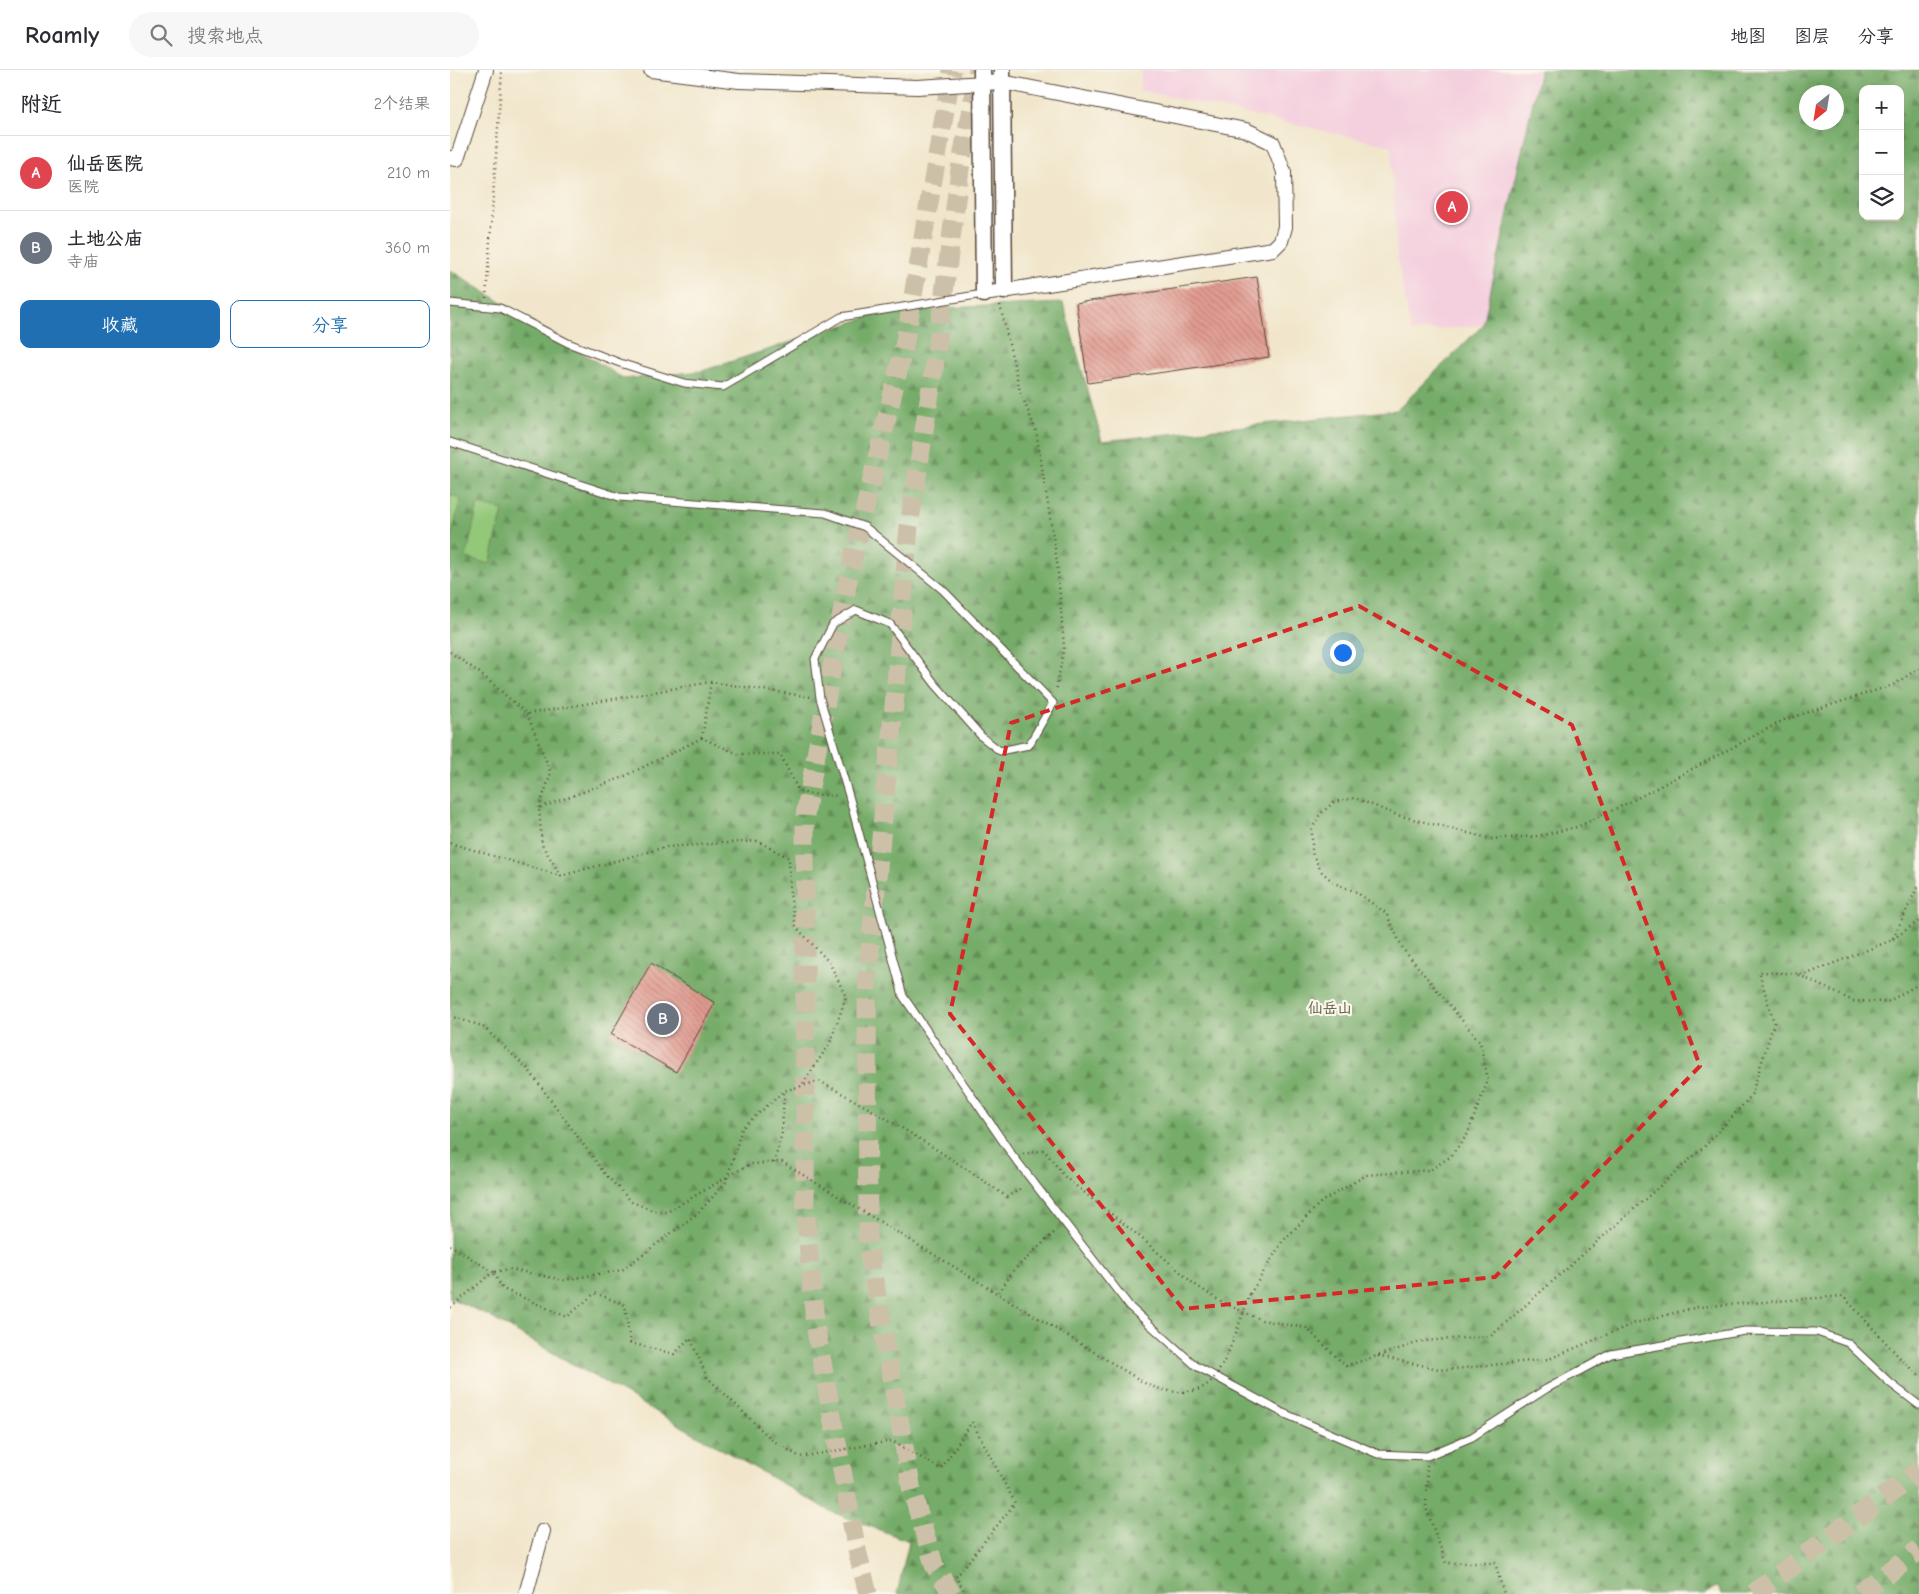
<!DOCTYPE html>
<html lang="zh">
<meta charset="utf-8">
<style>
:root{--surface:#fff;--page:#f7f7f7;--text:#2b2b33;--muted:#7c7c81;--line:#e1e1e2;--accent:#1f6fb2}
body{margin:0;font-family:"Comic Neue","LXGW WenKai TC",sans-serif;background:var(--page);color:var(--text)}
.controls{position:absolute;right:15px;top:15px;display:grid;overflow:hidden;border-radius:10px;box-shadow:0 5px 20px #0002}
.controls button{width:45px;height:45px;display:grid;place-items:center;padding:0;border:0;border-bottom:1px solid var(--line);background:var(--surface);color:var(--text);font:25px sans-serif}
.compass{position:absolute;left:1349px;top:15px;width:45px;height:45px;border-radius:50%;background:var(--surface);box-shadow:0 5px 20px #0002;rotate:210deg}
.you{position:absolute;left:892px;top:582px;width:18px;height:18px;margin:-12px;border:4px solid #fff;border-radius:50%;background:#1a73e8;box-shadow:0 0 0 8px #1a73e833}
.badge{display:grid;place-items:center;width:32px;height:32px;border-radius:50%;background:var(--accent);color:#fff;font-size:16px;font-weight:700}
.pin{position:absolute;translate:-50% -50%;border:2px solid #fff;box-shadow:0 1px 5px #0006}
.list{margin:0;padding:0;list-style:none}
h2{display:flex;justify-content:space-between;align-items:center;height:65px;margin:0;padding:0 20px;font-size:21px}
h2 small{font-size:16px;font-weight:400;color:var(--muted)}
.list li{display:grid;grid-template-columns:32px 1fr auto;gap:15px;align-items:center;box-sizing:border-box;height:75px;padding:0 20px;border-top:1px solid var(--line)}
.list b{display:block;font-size:19px;white-space:nowrap}
.list p{margin:0;font-size:16px;white-space:nowrap;color:var(--muted)}
.list em{font-size:16px;font-style:normal;color:var(--muted)}
.actions{display:flex;gap:10px;padding:15px 20px}
.actions a{flex:1;padding:11px 0;border:1px solid var(--accent);border-radius:10px;text-align:center;font-size:18px;color:var(--accent)}
.actions .main{background:var(--accent);color:#fff}
.icon{flex:none;width:28px;height:28px;fill:none;stroke:currentColor;stroke-width:2;stroke-linecap:round;stroke-linejoin:round}
.map{position:relative;flex:none;width:1469px;height:1524px;overflow:hidden}
header{display:flex;align-items:center;gap:30px;box-sizing:border-box;height:70px;padding:0 25px;background:var(--surface);border-bottom:1px solid var(--line)}
header strong{font-size:24px}
nav{display:flex;gap:28px;margin-inline-start:auto;font-size:18px}
.search{width:350px;height:45px;background:var(--page);display:flex;align-items:center;gap:12px;box-sizing:border-box;padding:0 18px;border-radius:28px;color:var(--muted);font-size:19px}
main{display:flex}
aside{flex:1;background:var(--surface)}
.map>svg:first-child{display:block}
</style>
<header>
<strong>Roamly</strong>
<div class="search"><svg class="icon" aria-label="search" viewBox="0 0 24 24"><circle cx="10" cy="10" r="6"/><path d="M15 15l6 6"/></svg>搜索地点</div>
<nav><a>地图</a><a>图层</a><a>分享</a></nav>
</header>
<main>
<aside>
<h2>附近<small>2个结果</small></h2>
<ul class="list">
<li><span class="badge" style="background:#e0444e">A</span><div><b>仙岳医院</b><p>医院</p></div><em>210 m</em></li>
<li><span class="badge" style="background:#6b7280">B</span><div><b>土地公庙</b><p>寺庙</p></div><em>360 m</em></li>
</ul>
<div class="actions"><a class="main">收藏</a><a>分享</a></div>
</aside>
<div class="map">
<svg width="1469" height="1524" viewBox="0 0 1469 1524">
<defs>
<pattern id="forest-firs" width="22" height="20" patternUnits="userSpaceOnUse" patternTransform="scale(1.25)"><rect width="22" height="20" fill="#76ac69"/><path d="M5 1l3.5 6h-7zM16 11l3.5 6h-7z" fill="#628c56"/></pattern>
<pattern id="building-back-hatch" width="6" height="6" patternUnits="userSpaceOnUse" patternTransform="scale(1.25)"><rect width="6" height="6" fill="#e29c92"/><path d="M-1 5l2 2M0 0l6 6M5-1l2 2" fill="none" stroke="#b87f77"/></pattern>
</defs>
<rect width="100%" height="100%" fill="#fbf7ec"/>
<filter id="ink" filterUnits="userSpaceOnUse"><feTurbulence type="fractalNoise" baseFrequency=".02" numOctaves="2"/><feDisplacementMap in="SourceGraphic" scale="10" xChannelSelector="R" yChannelSelector="G"/><feConvolveMatrix kernelMatrix="1 2 1 2 8 2 1 2 1" color-interpolation-filters="sRGB"/></filter>
<filter id="wash" filterUnits="userSpaceOnUse"><feTurbulence type="fractalNoise" baseFrequency=".0096" numOctaves="4" result="noise"/><feDisplacementMap in="SourceGraphic" scale="20" xChannelSelector="R" yChannelSelector="G"/><feGaussianBlur stdDeviation="1.12" result="paint"/><feColorMatrix in="noise" values="0 0 0 0 0 0 0 0 0 0 0 0 0 0 0 0 0 1.4 0 .05"/><feComposite in="paint" operator="in"/></filter>
<g filter="url(#wash)">
<rect width="100%" height="100%" fill="#f1e6cb"/>
<path fill="#f4cfde" d="M692,0H1090L1033,255L961,262L947,187L941,76L689,20Z"/>
<path fill="url(#forest-firs)" stroke="#586b44" fill-rule="evenodd" d="M1090,0H1469V1524H1272L1267,1516L1255,1524H447L459,1471L382,1442L33,1243L0,1228V200L174,309L252,301L440,240L613,233L652,371L947,340L1033,255ZM1413,19H1450V146H1413ZM1356,22H1386V52H1356Z"/>
<g fill="#93c879" stroke="#67794c">
<path d="M0,425L11,428L0,471Z"/>
<path d="M28,434L53,440L40,494L16,488Z"/>
</g>
<g id="blocks">
<g fill="url(#building-back-hatch)">
<path d="M807,207L819,287L638,313L626,233Z"/>
<path d="M201,893L265,933L226,1002L161,964Z"/>
</g>
</g>
</g>
<g filter="url(#ink)">
<use href="#blocks" fill-opacity="0" stroke="#564638" stroke-width="1"/>
<g fill="none" stroke-linecap="round" stroke-linejoin="round">
<g stroke="#cdc0a8" stroke-width="19" stroke-dasharray="19 9" stroke-linecap="butt">
<path d="M418,1524L406,1476L365,1254L355,1137V745L399,505L455,272L502,0"/>
<path d="M502,1524L484,1495L462,1421L418,1177L417,911L445,625L459,456L486,285L510,99L528,0"/>
</g>
<g stroke="#cdc0a8" stroke-width="21" stroke-dasharray="21 11" stroke-linecap="butt">
<path d="M1304,1524L1469,1401"/>
<path d="M1410,1524L1469,1480"/>
</g>
<defs>
<g id="service">
<path d="M0,233L50,238L118,273L170,293L234,313L273,317L391,247L533,224"/>
<path d="M0,372L169,427L375,443L415,457L493,520L603,633L579,675L550,681L532,667L485,614L440,554L406,540L383,554L365,589L370,628L399,726L453,926L563,1086L680,1237L746,1296L833,1343L928,1384L977,1386L1022,1367L1096,1319L1161,1284L1295,1261L1367,1262L1398,1273L1440,1313L1469,1335"/>
</g>
<g id="minor">
<path d="M201,0L289,11L467,17L552,12L796,60L823,73L834,102L835,157L831,171L823,179L534,224"/>
<path d="M0,88L7,89L36,0"/>
<path d="M76,1524L93,1461"/>
</g>
<g id="tertiary">
<path d="M532,0L534,224"/>
<path d="M552,0L554,221"/>
</g>
</defs>
<use href="#service" stroke="#564638" stroke-width="9"/>
<use href="#minor" stroke="#564638" stroke-width="16"/>
<use href="#tertiary" stroke="#564638" stroke-width="19"/>
<g stroke="#564638" stroke-width="2.5" stroke-dasharray="1 4" stroke-linecap="butt">
<path d="M36,228L52,0"/>
<path d="M550,235L570,321L586,361L607,491L614,577L606,622"/>
<path d="M0,582L30,603L77,644L261,612L361,627"/>
<path d="M77,644L101,703L89,738"/>
<path d="M252,668L261,612"/>
<path d="M0,773L111,806L216,777L307,771L339,788L340,823L346,857L379,892L396,927L380,973L352,1015"/>
<path d="M111,806L92,775L89,738L171,708L252,668L288,684H330L348,720L358,724L388,726"/>
<path d="M1443,869L1469,851"/>
<path d="M1349,905L1403,931L1437,932L1469,914"/>
<path d="M573,1084L594,1080L616,1108L689,1166L744,1214L771,1232L812,1250L856,1258L896,1296L973,1271L1041,1266L1256,1075L1301,1026L1324,953L1309,902L1357,904L1442,870L1469,814"/>
<path d="M324,1093L332,1063L334,1021"/>
<path d="M0,1175L43,1202L0,1238"/>
<path d="M549,1222L564,1200L607,1160"/>
<path d="M800,1224L832,1172L871,1132L916,1105L980,1100L1000,1087L1017,1065L1038,1010L1030,972L953,879L936,843L906,822L884,813L871,801L862,783V759L870,744L884,732L905,728L947,745L1042,769L1088,766L1127,757L1180,732L1334,650L1443,615L1469,598"/>
<path d="M928,1286L994,1300L1099,1289L1185,1253L1248,1237L1393,1226L1451,1289L1469,1305"/>
<path d="M977,1395L976,1438L996,1493H1045L1054,1524"/>
<path d="M516,1524L506,1507L565,1433L522,1352L491,1399L442,1371L350,1387L321,1369L257,1307L240,1268L224,1284L180,1273L175,1235L145,1223L117,1247L53,1219L43,1202L59,1199L114,1210L172,1200L248,1143L276,1112L292,1058L334,1021L369,1011C435,1046 496,1084 557,1127L573,1117"/>
</g>
<use href="#service" stroke="#fff" stroke-width="7"/>
<use href="#minor" stroke="#fff" stroke-width="14"/>
<use href="#tertiary" stroke="#fff" stroke-width="16"/>
<path stroke="#564638" stroke-width="2.5" stroke-dasharray="1 4" stroke-linecap="butt" d="M0,946L32,956L78,999L155,1104L182,1132L204,1141L217,1142L300,1094L332,1092L698,1315C717,1322 743,1328 760,1312C776,1298 792,1245 800,1224"/>
</g>
</g>
<path fill="none" stroke="#d62828" stroke-width="4" stroke-dasharray="10 6" stroke-linejoin="round" d="M909,536L1122,655L1250,996L1045,1207L733,1239L500,944L561,653Z"/>
<g text-anchor="middle" stroke-width="4.5" stroke-linejoin="round" paint-order="stroke">
<g font-size="15" fill="#555939" stroke="#fbf7ec">
<text x="880" y="943">仙岳山</text>
</g>
</g>
</svg>
<div class="controls">
<button>+</button>
<button>−</button>
<button><svg class="icon" aria-label="layers" viewBox="0 0 24 24"><path d="M12 4l9 5-9 5-9-5zM3 14l9 5 9-5"/></svg></button>
</div>
<svg class="compass" viewBox="-18 -18 36 36"><path d="M0-13l5 13h-10z" fill="#e53935"/><path d="M0 13l5-13h-10z" fill="#7c7c81"/></svg>
<div class="you"></div>
<div class="pin badge" style="left:1002px;top:137px;background:#e0444e">A</div>
<div class="pin badge" style="left:213px;top:949px;background:#6b7280">B</div>
</div>
</main>
